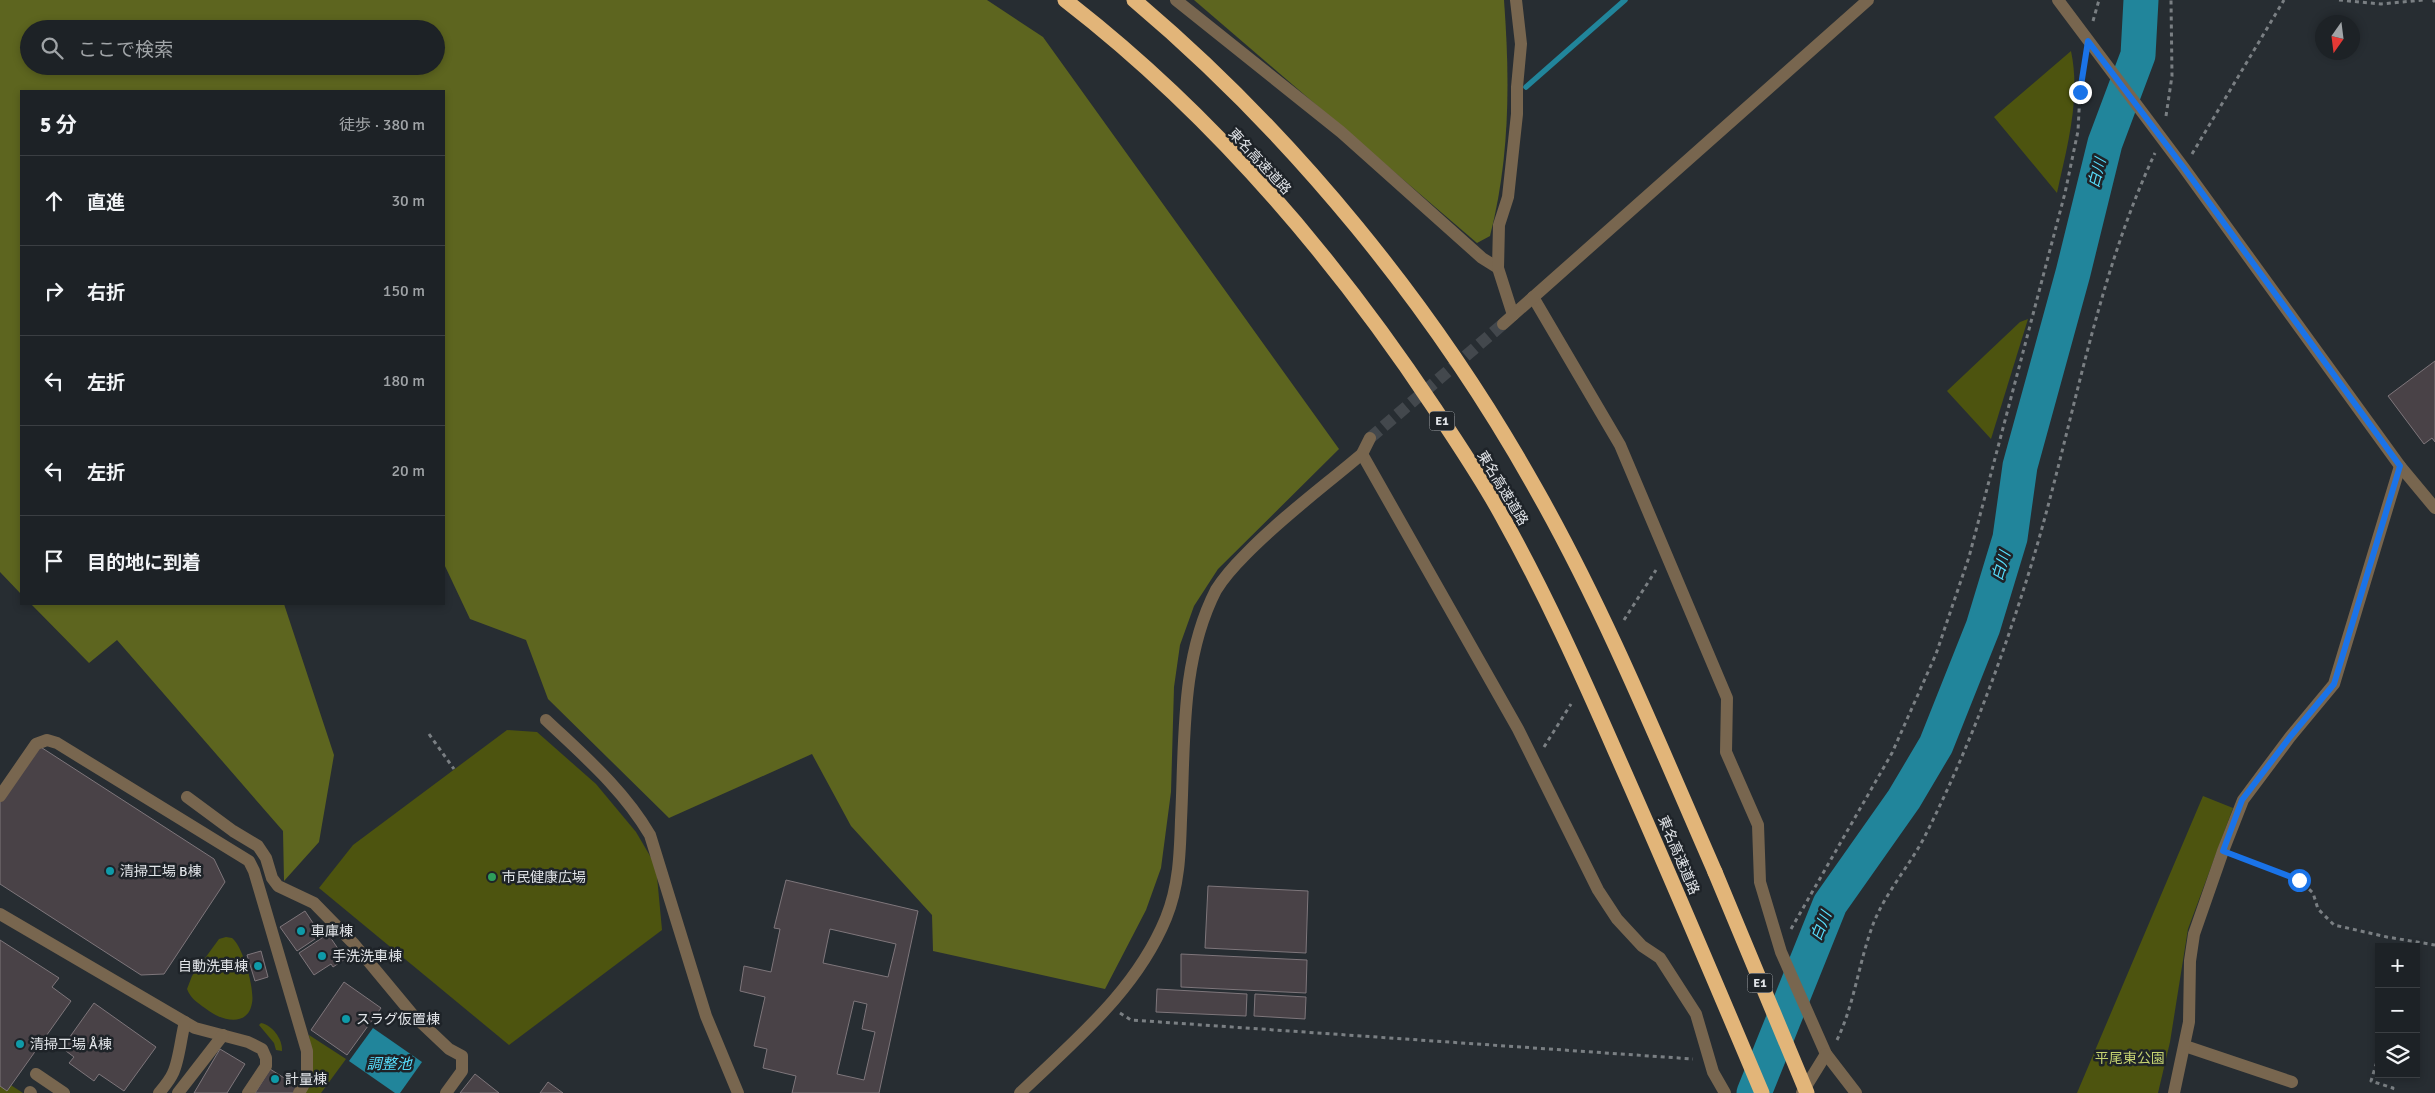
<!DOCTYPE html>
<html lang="ja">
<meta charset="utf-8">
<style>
:root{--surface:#1d2226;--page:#252a2e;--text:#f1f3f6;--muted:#a0a4a7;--line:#3b3f43}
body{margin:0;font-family:Signika,"Noto Sans JP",sans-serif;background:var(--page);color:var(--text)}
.controls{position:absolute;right:15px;bottom:15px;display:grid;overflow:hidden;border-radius:0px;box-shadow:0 2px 8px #0003}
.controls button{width:45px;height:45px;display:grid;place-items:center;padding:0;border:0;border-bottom:1px solid var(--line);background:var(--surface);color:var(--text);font:25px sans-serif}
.compass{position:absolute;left:2315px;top:15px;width:45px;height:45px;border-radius:50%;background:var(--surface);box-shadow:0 2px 8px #0003;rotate:194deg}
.stop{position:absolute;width:15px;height:15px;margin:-11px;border:4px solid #1a73e8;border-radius:50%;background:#fff}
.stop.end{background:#1a73e8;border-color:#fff;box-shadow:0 1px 5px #0008}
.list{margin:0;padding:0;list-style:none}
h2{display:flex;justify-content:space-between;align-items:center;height:65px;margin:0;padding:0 20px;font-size:21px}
h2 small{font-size:16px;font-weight:400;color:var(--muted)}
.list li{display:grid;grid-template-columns:32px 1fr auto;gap:15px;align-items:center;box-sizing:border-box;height:90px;padding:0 20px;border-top:1px solid var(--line)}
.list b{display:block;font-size:19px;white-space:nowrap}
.list em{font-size:16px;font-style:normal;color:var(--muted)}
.icon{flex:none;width:28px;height:28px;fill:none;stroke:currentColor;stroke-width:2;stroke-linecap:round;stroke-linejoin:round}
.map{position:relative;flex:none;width:2435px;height:1093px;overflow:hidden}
.search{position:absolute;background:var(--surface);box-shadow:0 2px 8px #0003;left:20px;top:20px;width:425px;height:55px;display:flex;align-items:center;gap:12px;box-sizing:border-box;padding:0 18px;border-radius:28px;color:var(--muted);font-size:19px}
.panel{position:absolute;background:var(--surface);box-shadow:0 2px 8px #0003;left:20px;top:90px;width:425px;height:515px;border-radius:0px}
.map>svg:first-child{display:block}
</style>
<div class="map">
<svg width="2435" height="1093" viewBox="0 0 2435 1093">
<rect width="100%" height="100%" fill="#272d32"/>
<g fill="#4d540f">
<path d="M2071,51C2081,98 2067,147 2057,193L1994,117Z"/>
<path d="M2028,319L1991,439L1947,391L2020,322Z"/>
<path d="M507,730L537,732L596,784L636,832L656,866L662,930L509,1045L319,888L353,845Z"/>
<path d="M2203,796L2233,808L2188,929L2170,1042L2158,1093H2077Z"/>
<path d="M226,937L232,938C243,946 255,990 252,1003C248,1027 223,1021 209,1011C200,1004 191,1000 187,989L192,976L219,939Z"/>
<path d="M261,1023C272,1025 283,1039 282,1051L276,1050L274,1043L259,1025Z"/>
<path d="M309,1035L346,1059L321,1093H303L312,1056Z"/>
<path d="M0,1078L23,1093H0Z"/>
</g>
<g fill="#5d651f" fill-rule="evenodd">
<path d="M0,0H987L1043,37L1339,449L1218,569L1194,606L1180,645L1174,687L1171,792L1161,868L1146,910L1105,989L933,951L932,915L851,826L812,754L669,818L548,699L526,640L470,619L444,564V91H21V594L0,572ZM29,29H436V66H29Z"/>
<path d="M1194,0H1504C1510,81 1510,157 1490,236L1477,243Z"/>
<path d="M31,604H284L334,755L319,842L284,881L283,831L117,640L89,663Z"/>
</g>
<path fill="#21859b" d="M373,1028L422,1062L400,1093H395L349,1061Z"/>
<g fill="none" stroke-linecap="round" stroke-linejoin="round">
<path stroke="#21859b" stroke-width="5.5" d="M1526,87L1625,0"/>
<path stroke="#21859b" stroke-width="35" d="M1754,1093L1830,904L1904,799L1936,745L1983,627L2010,538L2020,466L2073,273L2105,143L2138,55L2141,0"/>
</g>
<g fill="#494247" stroke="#7e767b" fill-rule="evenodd">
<path d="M2435,361V442L2432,438L2424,444L2388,396Z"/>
<path d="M36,744L214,859L225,882L164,974L141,975L0,884V799Z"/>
<path d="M786,880L918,911L879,1093H792L796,1076L763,1068L767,1049L754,1046L765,997L740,991L744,966L771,972L780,929L774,928ZM830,929L896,944L888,977L823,963ZM854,1001L867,1004L862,1029L875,1032L864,1080L837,1074Z"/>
<path d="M1208,886L1308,891L1306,953L1205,948Z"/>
<path d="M305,911L321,935L297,951L280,927Z"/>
<path d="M328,934L345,959L333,967L331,964L314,975L299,953Z"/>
<path d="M0,940L59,978L52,987L71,1001L7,1091L0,1086Z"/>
<path d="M261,951L268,977L255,981L247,955Z"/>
<path d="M1181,954L1307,960L1306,993L1181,987Z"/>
<path d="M344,982L381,1008L347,1055L311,1030Z"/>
<path d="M1157,989L1247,994L1246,1016L1156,1012Z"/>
<path d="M1255,994L1306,997L1305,1019L1254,1016Z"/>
<path d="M94,1003L156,1047L124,1091L99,1074L94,1081L69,1063L74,1057L62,1048Z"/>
<path d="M220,1049L245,1064L227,1093H194Z"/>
<path d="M270,1069L300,1088L297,1093H255Z"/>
<path d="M475,1074L499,1093H460Z"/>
<path d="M548,1082L563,1093H540Z"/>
</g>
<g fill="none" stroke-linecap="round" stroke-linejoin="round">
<path stroke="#43484d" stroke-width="12" stroke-dasharray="12 6" stroke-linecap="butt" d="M1370,438L1503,324"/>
<g stroke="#7a7f83" stroke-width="3" stroke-dasharray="4 4" stroke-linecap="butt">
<path d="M2339,0L2381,4L2424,0"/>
<path d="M2433,0L2435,2"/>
<path d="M2093,21L2099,0"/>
<path d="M2166,116L2172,76L2171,0"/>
<path d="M2192,154L2284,0"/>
<path d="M1624,620L1656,570"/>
<path d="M429,734L454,769"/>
<path d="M1544,747L1571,704"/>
<path d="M2237,857L2299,880L2313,893L2318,909L2334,925L2387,937L2435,945"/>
<path d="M1791,929L1892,753L1936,654L1969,557L2065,193L2078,131L2080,92L2085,61"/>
<path d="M2411,947L2413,942"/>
<path d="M1120,1013L1131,1020L1693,1059"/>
<path d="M1837,1040C1855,1003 1859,960 1874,922C1887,890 1912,863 1927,832C1967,752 1998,670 2025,585C2071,442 2091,290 2155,153"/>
<path d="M2379,1055L2371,1081L2393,1088L2391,1093"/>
</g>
<g stroke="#78664f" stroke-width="12">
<path d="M1176,0L1341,132L1482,258L1498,268"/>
<path d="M2058,0L2184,168L2400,466L2435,508"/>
<path d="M1533,297L1620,445L1727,698L1726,752L1758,825L1760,882L1781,952L1826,1054L1856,1093"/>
<path d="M1513,315L1498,268L1499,225L1508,197L1517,114V87L1521,44L1516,0"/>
<path d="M1503,324L1868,0"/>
<path d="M1362,454L1518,729L1598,890L1617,919L1642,946L1660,958L1696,1014L1713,1072L1725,1093"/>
<path d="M546,720C584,756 623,789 650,835L706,1016L738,1093"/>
<path d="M0,796L36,744L47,740L57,743L249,861L254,871L307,1051V1079L299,1093"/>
<path d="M187,797L233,831L258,846L266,858L272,878L278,886L314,903L354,944L413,1015L449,1049L462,1056V1071L446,1093"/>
<path d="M0,914L195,1028L248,1042L262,1049L266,1058V1066L248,1093"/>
<path d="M2185,1046L2292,1082"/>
<path d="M36,1074L64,1093"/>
<path d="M30,1092L31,1093"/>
<path d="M159,1093C164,1087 170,1080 173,1073C179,1061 181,1037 185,1022"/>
<path d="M178,1093L223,1035"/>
<path d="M1020,1093C1075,1040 1136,991 1166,918C1179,886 1180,853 1181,820C1185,743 1180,660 1216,590C1224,577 1235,565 1246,554C1281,518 1323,487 1362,454L1370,438"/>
<path d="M1802,1093L1826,1054"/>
<path d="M2174,1093L2189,1022L2190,961L2194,934L2223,851L2243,800L2290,737L2334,684L2400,466"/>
</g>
<g stroke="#e2b579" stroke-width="15">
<path d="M1065,0C1210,112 1334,257 1435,409C1458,444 1482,479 1502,516C1545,593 1581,673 1616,753C1666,866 1714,979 1762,1093"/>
<path d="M1134,0C1294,135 1435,308 1537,491C1606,613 1659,744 1715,872"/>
</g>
<path stroke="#e2b579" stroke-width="15" d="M1715,872L1807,1093"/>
</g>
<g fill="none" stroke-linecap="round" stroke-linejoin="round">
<path stroke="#1a73e8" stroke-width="6" d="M2080,92L2088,41L2184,168L2400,466L2334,684L2290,737L2242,800L2223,851L2299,880"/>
</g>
<g fill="#0f9aa8" stroke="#1e2328" stroke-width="2">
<circle cx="110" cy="871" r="5"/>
<circle cx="301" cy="931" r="5"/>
<circle cx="322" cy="956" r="5"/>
<circle cx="258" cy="966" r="5"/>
<circle cx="346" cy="1019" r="5"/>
<circle cx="20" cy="1044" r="5"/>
<circle cx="275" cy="1079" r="5"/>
</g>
<circle fill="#2e9e5b" stroke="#1e2328" stroke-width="2" cx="492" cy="877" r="5"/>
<g text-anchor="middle" stroke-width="5" stroke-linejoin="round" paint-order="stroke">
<g fill="#1e2328" stroke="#a6aaae" stroke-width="1">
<rect x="1429.5" y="411.5" width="25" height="19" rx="4"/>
<rect x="1747.5" y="973.5" width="25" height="19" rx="4"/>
</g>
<g font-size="12" font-weight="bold" fill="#e1e4e8">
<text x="1442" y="425">E1</text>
<text x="1760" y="987">E1</text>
</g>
<g font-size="14" fill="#e1e4e8" stroke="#1e2328">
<text transform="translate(1260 161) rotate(47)" y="5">東名高速道路</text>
<text transform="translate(1503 488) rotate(59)" y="5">東名高速道路</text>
<text transform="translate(1679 855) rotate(67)" y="5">東名高速道路</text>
</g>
<g font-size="14" fill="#e1e4e8" stroke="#1e2328" text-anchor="start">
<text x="120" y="876">清掃工場 B棟</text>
<text x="502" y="882">市民健康広場</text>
<text x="311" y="936">車庫棟</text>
<text x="332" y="961">手洗洗車棟</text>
<text x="248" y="971" text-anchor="end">自動洗車棟</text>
<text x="356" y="1024">スラグ仮置棟</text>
<text x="30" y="1049">清掃工場 Å棟</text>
<text x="285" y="1084">計量棟</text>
</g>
<g font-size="14" fill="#c5d271" stroke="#1e2328">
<text x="2130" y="1063">平尾東公園</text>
</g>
<g font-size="15" font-style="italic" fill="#57ddfc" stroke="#1e2328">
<text transform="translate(2097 173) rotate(-75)" y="5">白川</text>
<text transform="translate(2001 566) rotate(-73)" y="5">白川</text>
<text transform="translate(1821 926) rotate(-68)" y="5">白川</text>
<text x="389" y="1069">調整池</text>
</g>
</g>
</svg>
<div class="controls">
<button>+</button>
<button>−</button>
<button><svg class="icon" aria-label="layers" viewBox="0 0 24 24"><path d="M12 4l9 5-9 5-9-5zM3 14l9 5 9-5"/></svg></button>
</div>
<svg class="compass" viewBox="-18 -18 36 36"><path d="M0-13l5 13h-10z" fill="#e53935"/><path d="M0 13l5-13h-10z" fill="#a0a4a7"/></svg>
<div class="stop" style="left:2299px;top:880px"></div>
<div class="stop end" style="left:2080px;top:92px"></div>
<div class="search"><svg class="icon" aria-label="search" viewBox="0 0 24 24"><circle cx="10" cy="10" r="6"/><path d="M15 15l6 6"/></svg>ここで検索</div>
<section class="panel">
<h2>5 分<small>徒歩 · 380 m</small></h2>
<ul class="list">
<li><svg class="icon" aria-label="ahead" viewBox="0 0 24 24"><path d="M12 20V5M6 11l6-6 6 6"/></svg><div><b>直進</b></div><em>30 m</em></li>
<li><svg class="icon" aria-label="right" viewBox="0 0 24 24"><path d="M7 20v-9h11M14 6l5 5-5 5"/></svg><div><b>右折</b></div><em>150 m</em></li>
<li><svg class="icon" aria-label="left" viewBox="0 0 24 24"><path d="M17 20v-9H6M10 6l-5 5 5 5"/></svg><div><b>左折</b></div><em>180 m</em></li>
<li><svg class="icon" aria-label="left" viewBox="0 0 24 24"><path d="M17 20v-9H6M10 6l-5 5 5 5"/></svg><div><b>左折</b></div><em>20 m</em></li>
<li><svg class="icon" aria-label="arrive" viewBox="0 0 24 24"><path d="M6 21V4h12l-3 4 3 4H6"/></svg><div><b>目的地に到着</b></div></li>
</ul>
</section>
</div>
